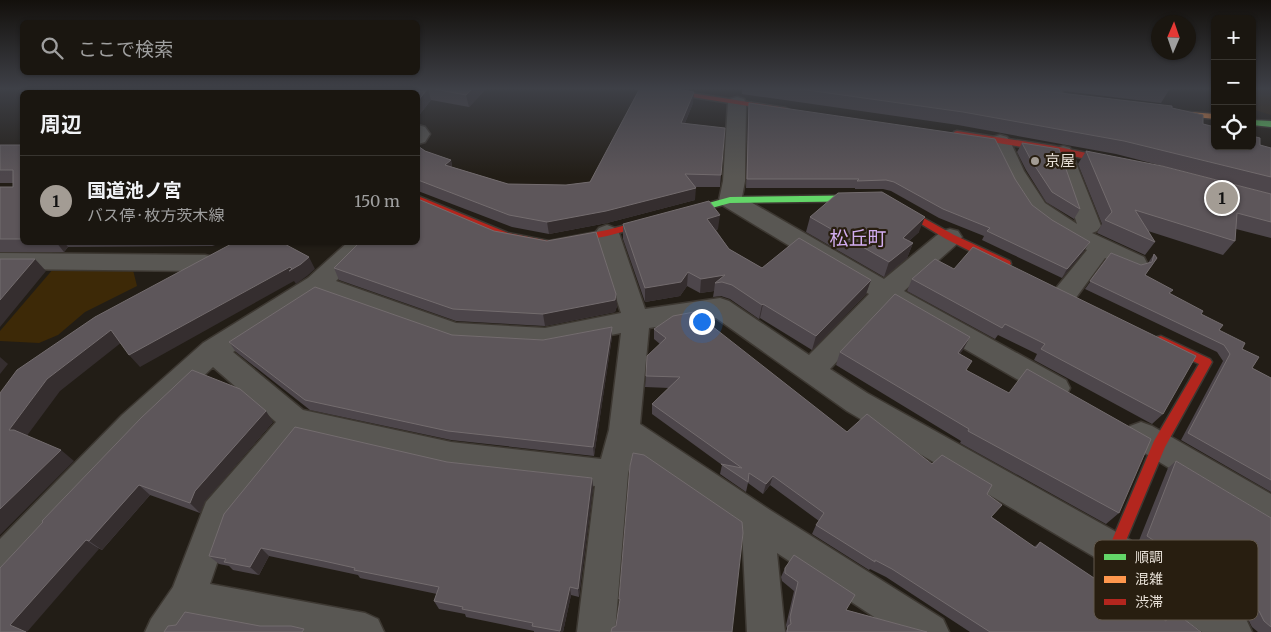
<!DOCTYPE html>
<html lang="ja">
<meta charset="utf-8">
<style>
:root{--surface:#1a1610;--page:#27231e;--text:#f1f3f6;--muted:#9f9f9f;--line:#383530;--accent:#a39c94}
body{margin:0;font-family:Merriweather,"Noto Sans JP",serif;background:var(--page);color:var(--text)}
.controls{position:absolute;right:15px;top:15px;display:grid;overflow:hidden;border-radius:8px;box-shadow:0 1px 4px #0004}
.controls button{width:45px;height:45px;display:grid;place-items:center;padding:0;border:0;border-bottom:1px solid var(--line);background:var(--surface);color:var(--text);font:25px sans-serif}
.compass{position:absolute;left:1151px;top:15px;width:45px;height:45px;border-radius:50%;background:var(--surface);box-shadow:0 1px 4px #0004;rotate:2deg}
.you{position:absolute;left:701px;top:321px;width:18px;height:18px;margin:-12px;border:4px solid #fff;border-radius:50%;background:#1a73e8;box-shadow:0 0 0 8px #1a73e833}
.badge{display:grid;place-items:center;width:32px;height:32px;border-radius:50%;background:var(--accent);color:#111;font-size:16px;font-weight:700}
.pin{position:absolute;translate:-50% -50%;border:2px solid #fff;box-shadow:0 1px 5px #0006}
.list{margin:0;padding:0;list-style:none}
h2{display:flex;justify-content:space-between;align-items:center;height:65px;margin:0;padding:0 20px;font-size:21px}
h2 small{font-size:16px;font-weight:400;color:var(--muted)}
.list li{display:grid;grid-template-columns:32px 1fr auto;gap:15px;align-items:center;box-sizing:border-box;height:90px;padding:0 20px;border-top:1px solid var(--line)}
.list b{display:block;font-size:19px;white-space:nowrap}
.list p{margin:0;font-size:16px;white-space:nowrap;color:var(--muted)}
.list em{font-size:16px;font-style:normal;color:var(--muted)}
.icon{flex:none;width:28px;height:28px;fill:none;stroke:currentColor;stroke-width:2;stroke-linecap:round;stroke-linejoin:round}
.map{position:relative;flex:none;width:1271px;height:632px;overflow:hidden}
.search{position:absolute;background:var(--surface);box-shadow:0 1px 4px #0004;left:20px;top:20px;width:400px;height:55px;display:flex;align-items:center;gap:12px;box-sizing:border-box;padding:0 18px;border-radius:8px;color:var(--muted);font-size:19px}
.panel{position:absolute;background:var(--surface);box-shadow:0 1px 4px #0004;left:20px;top:90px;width:400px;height:155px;border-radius:8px}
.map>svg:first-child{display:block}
</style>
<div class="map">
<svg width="1271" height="632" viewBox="0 0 1271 632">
<rect width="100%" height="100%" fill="#221d16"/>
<path fill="#302310" d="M1252,88H1271V115L1252,109Z"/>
<path fill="#3d2907" d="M54,268L133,270L137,286L85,312L58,335L39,343L0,341V331Z"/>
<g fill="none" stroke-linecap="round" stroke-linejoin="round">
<defs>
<g id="street">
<path d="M1043,88H1061L1066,99L1064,103L1057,105L1050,103Z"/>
<path d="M737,97L744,99L746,103L745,181L742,197L884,279L942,231L950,229L958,231L962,237L958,243L904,291L1066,380L1070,388L1066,396L1056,400L1046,396L889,305L830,369L867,393L1127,538L1246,619L1252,632H1202L1103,562L847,411L716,318L649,328L640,424L770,510L943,619L949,632H897L777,553L785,632H747L742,529L633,453L628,474L615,632H577L595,486L451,470L301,435L231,522L210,584L365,613L378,619L384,632H270L195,618L186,632H145L151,619L173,587L206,502L276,422L213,367L144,433L12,575L0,580V539L122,415L203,343L308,278L348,242H375L336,281L456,323L545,328L621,313L595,233L599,228L607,225L615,228L619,233L645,309L720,298L729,301L809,355L869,294L722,205L719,200L723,181L728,103L730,99ZM320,295L455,343L545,348L621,333L609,430L601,459L451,442L303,410L233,352Z"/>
<path d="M418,125L425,127L430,134L425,142L418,144Z"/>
<path d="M1000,135L1007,137L1010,141L1024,171L1045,203L1077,224L1053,152L1056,148L1063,146L1070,148L1101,226L1097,231L1092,233L1144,257L1147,263L1144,269L1135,271L1105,258L1075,299L1066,302L1057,299L1053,293L1057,287L1087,250C1071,242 1040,225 1029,212C1012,193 1000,164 990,141L993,137Z"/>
<path d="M0,253L205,255L214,257L217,263L214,269L205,271L0,269Z"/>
<path d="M1141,422L1152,426L1271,494V527L1259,523L1130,444L1126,435L1130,426Z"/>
</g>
<g id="fast">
<path d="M1252,120L1271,121V127L1252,125Z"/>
<path d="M883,195L916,214L911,217L908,216L881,201L730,203L672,219L667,216L669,214L730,197Z"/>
</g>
<path id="slow" d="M1164,110L1215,114V119L1167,114L1163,112Z"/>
<g id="jam">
<path d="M636,88H659L786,108L790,110L786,112Z"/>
<path d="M957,131L1054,146L1119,160L1124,163L1119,166L1054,152L954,136V132Z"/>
<path d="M418,196L508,233L549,241L607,230L672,213L677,216L675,218L607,236L549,247L502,238L418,202Z"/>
<path d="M911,211L954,235L1010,261L1011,264L1006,268L1002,267L946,239L908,216L906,214L908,212Z"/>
<path d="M1161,336L1210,359L1212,362L1165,447L1120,555L1115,557L1110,555L1108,550L1154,441L1199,364L1157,343L1155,340L1157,337Z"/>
</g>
</defs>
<use href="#street" stroke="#3d3832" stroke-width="3"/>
<use href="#fast" stroke="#3d3832" stroke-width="3"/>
<use href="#slow" stroke="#3d3832" stroke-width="3"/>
<use href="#jam" stroke="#3d3832" stroke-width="3"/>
<use href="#street" fill="#595753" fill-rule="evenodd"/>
<use href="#fast" fill="#63d668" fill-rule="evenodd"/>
<use href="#slow" fill="#ff974d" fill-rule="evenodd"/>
<use href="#jam" fill="#b3261e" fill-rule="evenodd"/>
</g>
<g fill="#4d464b">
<path d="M142,88H487L469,107L431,100L420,114Z"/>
<path d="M742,88H1017L1172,108L1203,124L1260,145L1271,148V194L1116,154L958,125L742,94Z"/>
<path d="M1040,88H1169V90L1161,103Z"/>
<path d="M693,103L685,123L721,175L720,187H695V200L607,223L549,234L512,227L418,191V146L425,151L451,160L452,167L508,184L566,185L590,182Z"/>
<path d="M749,103L1015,179L1032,205L1084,251L1062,278L982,240L984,236L939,218L891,191L883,189H855V188H746L748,111Z"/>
<path d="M1022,143L1080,209L1074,219L1046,202L1026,170L1017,152Z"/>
<path d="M0,145H22V242H220L213,246L68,247L64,252H0V187H13V183H0Z"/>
<path d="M1086,151L1271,194V238L1236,229L1235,241L1223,255L1148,231L1155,242L1145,255L1097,233L1102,224L1078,164Z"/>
<path d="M810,217L919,232L909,241L913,243L907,258L884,277L806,232Z"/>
<path d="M623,224L718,229L716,230L729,249L762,268L871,280L866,294L812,350L760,318L759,319L730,299L721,296L713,297L714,291L700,293L687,286L680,296L645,302L623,239Z"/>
<path d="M1111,253L1141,265L1148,263L1154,254L1157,258L1145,275L1170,294L1201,314L1219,330L1242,349L1252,368L1271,378V492L1181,440L1223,361L1217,352L1085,289Z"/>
<path d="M935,259L1163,414L1152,424L1034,360L1037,354L998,335L995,339L907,291L912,279Z"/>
<path d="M334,268L617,306L615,312L545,326L456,321L339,280Z"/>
<path d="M612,327V337L594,456L451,440L310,410L236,352L229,342L452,335L543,340Z"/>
<path d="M654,329L847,432L932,464L987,494L992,517L1034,547L1040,542L1116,593L1120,590L1160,618L1172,610L1201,632H970L886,577L870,569L869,570L812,534L816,525L819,521L770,485L763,494L748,483L746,492L720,474L722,465L652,414V404L669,388L645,387L646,376L660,344L654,339Z"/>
<path d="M970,337L960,354L967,370L1119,513L1106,524L960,443L961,441L836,365L840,352Z"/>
<path d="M273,422L205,501L200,513L150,495L102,550L43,522Z"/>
<path d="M1176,461L1271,518V632H1258L1252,627L1247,617L1138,543L1168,468Z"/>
<path d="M447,462L592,478L593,488L579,597L571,595L563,632H534V631L466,617L465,614L439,609L434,601L437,594L360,578L358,575L269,556L259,575L233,570L229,566L219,564L209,556Z"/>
<path d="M785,568L846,610L927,632H785L787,629L786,625L794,591L782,581L781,577Z"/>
</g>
<g fill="#352e2f">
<path d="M428,88L431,100L420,114L418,115V101Z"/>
<path d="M473,88H487L469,107L466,95Z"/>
<path d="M694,92L693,103L680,135L681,123Z"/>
<path d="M451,160L453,173L445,165Z"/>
<path d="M696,188L695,200L607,223L549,234L547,222Z"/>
<path d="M720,215L718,229L706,233L707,219Z"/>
<path d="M925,217L919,232L897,252L903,238Z"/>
<path d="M56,242H64L68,247L64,252Z"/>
<path d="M211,242H220L213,246Z"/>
<path d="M279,242H290L284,253Z"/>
<path d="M1090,242L1084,251L1062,278L1067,269Z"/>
<path d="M913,243L907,258L884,277L889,262Z"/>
<path d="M309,257L315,269L307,276L296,284L294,281L140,367L129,355Z"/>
<path d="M35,259L46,271L0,327V300Z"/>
<path d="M688,272L687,286L680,296L645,302V288Z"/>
<path d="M725,275L722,282L715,283L714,291L700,293L701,279Z"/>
<path d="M871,280L866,294L812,350L816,336Z"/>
<path d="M616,294L617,306L615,312L545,326L543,314Z"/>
<path d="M763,304L760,318L759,319L762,305Z"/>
<path d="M612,327V337L594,456L593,447Z"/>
<path d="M111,330L122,342L60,391L23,441L9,430L47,379Z"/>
<path d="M970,337L963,350L951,366L958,353Z"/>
<path d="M0,357L8,364L0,374Z"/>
<path d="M266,411L273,422L205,501L200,513L190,503L195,491Z"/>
<path d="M61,450L74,461L0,535V509Z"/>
<path d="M773,476L770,485L763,494L766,484Z"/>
<path d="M592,478L593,488L579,597L578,589Z"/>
<path d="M139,485L150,495L102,550L89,541Z"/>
<path d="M86,540L99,549L27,632L10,625Z"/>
<path d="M261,548L269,556L259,575L250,567Z"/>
<path d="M570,587L571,595L563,632H560V631Z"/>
</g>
<g fill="#5d565a" stroke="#736c6e">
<path d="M142,88H428L418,101V92H138Z"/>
<path d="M429,88H473L466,95Z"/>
<path d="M640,88H672L694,92L681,123L725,128L721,175L685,174L696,188L606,211L547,222L509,215L418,180V146L425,151L451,160L445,165L508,184L566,185L590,182Z"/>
<path d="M793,88H1017L1172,106V108L1203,115V124L1215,127V146H1252V136L1260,138V145L1271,148V177L1124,141L963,112Z"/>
<path d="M1156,88H1169V90Z"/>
<path d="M749,103L995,139L1015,179L1032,205L1052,220L1090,242L1067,269L987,231L990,228L943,209L894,182L886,180L857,181L859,179H747Z"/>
<path d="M1022,143L1059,149L1080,209L1052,192L1031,160Z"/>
<path d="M0,145H22V239H0V187H13V170H0Z"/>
<path d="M1086,151L1162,166L1271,194V222L1237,213L1235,241L1135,210L1155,242L1105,220L1112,212Z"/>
<path d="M882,192L925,217L903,238L913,243L889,262L810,217L838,193Z"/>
<path d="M418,199L494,231L547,241L596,232L616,294L615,300L543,314L453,309L334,268L360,242H418Z"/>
<path d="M709,201L720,215L707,219L729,249L762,268L799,238L871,280L816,336L763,304L762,305L732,285L722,282L715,283L725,275L701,279L688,272L681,282L645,288L623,224Z"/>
<path d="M235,242H281L309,257L301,264L289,271L292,269L290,267L129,355L111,330L47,379L9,430H14L61,450L0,509V393L17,370L95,317Z"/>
<path d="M973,247L1196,356L1163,414L1041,349L1045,344L1005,324L1002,328L912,279L935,259L954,269Z"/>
<path d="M1111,253L1141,265L1152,262L1154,254L1157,258L1145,275L1173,290L1169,293L1203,311L1201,314L1223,325L1219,330L1245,343L1242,349L1259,357L1252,368L1271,378V480L1188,433L1230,354L1224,345L1090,281Z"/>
<path d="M0,259H35L0,300Z"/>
<path d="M315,287L452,335L543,340L612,327L593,447L448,431L305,400L229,342Z"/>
<path d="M895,294L970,337L958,353L972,361L966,370L1009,393L1027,369L1151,439L1119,513L968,431L969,429L840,352Z"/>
<path d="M694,312L847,432L867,414L932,464L942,455L992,485L987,494L1002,505L991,517L1036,548L1040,542L1118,594L1120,590L1166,621L1172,610L1201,632H990L892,569L875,560V562L816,525L824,513L773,476L766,484L749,473L748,482L721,464L742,468L652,404L680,377L646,376L647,356L666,338L654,329L673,316Z"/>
<path d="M192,370L240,389L266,411L195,491L190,503L139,485L89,541L86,540L10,625L26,632H0V568L43,522L42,521L141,418Z"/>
<path d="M295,427L447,462L592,478L578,589L570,587L560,631L532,626L533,623L462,609L463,607L434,601L439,587L354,570L355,568L324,561L261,548L250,567L224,562L226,559L209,556L224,514Z"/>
<path d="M633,453L644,455L742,522L743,533L732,632H611L612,628L616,626L620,599H619L630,466Z"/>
<path d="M1176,461L1271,518V627L1264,621L1259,611L1147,536Z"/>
<path d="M794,555L855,595L846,610L927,632H787L788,626L791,624L790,617L798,582L785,573V568Z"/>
<path d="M185,612L260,626H291L304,629L302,632H164L168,626L176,625Z"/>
</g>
<linearGradient id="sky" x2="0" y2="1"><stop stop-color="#13100c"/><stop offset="0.5" stop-color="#3e4047"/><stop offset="1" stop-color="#3e4047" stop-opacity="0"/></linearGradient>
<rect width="1271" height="177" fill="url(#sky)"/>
<circle fill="#a39c94" stroke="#281e10" stroke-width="2" cx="1035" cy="161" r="5"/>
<g text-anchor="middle" stroke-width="4.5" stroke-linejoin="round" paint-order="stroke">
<g font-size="15" fill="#e8e1d8" stroke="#281e10" text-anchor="start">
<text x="1045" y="166">京屋</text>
</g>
<g font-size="19" fill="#d2adf0" stroke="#281e10">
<text x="858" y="245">松丘町</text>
</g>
</g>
<rect x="1094" y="540" width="164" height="80" rx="8" fill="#281e10" stroke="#62584c" stroke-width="1"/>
<rect x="1104" y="554" width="22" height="6" fill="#63d668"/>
<rect x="1104" y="576" width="22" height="7" fill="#ff974d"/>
<rect x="1104" y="599" width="22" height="6" fill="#b3261e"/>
<g font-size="14" fill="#e8e1d8">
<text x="1135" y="562">順調</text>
<text x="1135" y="584">混雑</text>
<text x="1135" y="607">渋滞</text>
</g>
</svg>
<div class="controls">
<button>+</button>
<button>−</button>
<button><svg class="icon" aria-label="locate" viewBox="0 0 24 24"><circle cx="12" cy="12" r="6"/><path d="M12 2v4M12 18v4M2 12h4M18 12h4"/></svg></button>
</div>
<svg class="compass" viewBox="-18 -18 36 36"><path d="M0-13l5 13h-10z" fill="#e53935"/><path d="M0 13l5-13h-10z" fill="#9f9f9f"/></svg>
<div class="you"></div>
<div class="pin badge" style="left:1222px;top:198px">1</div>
<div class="search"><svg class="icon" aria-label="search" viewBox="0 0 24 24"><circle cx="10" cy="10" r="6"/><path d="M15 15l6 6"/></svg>ここで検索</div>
<section class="panel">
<h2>周辺<small></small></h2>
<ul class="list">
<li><span class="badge">1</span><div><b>国道池ノ宮</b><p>バス停 · 枚方茨木線</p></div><em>150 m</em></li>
</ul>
</section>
</div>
